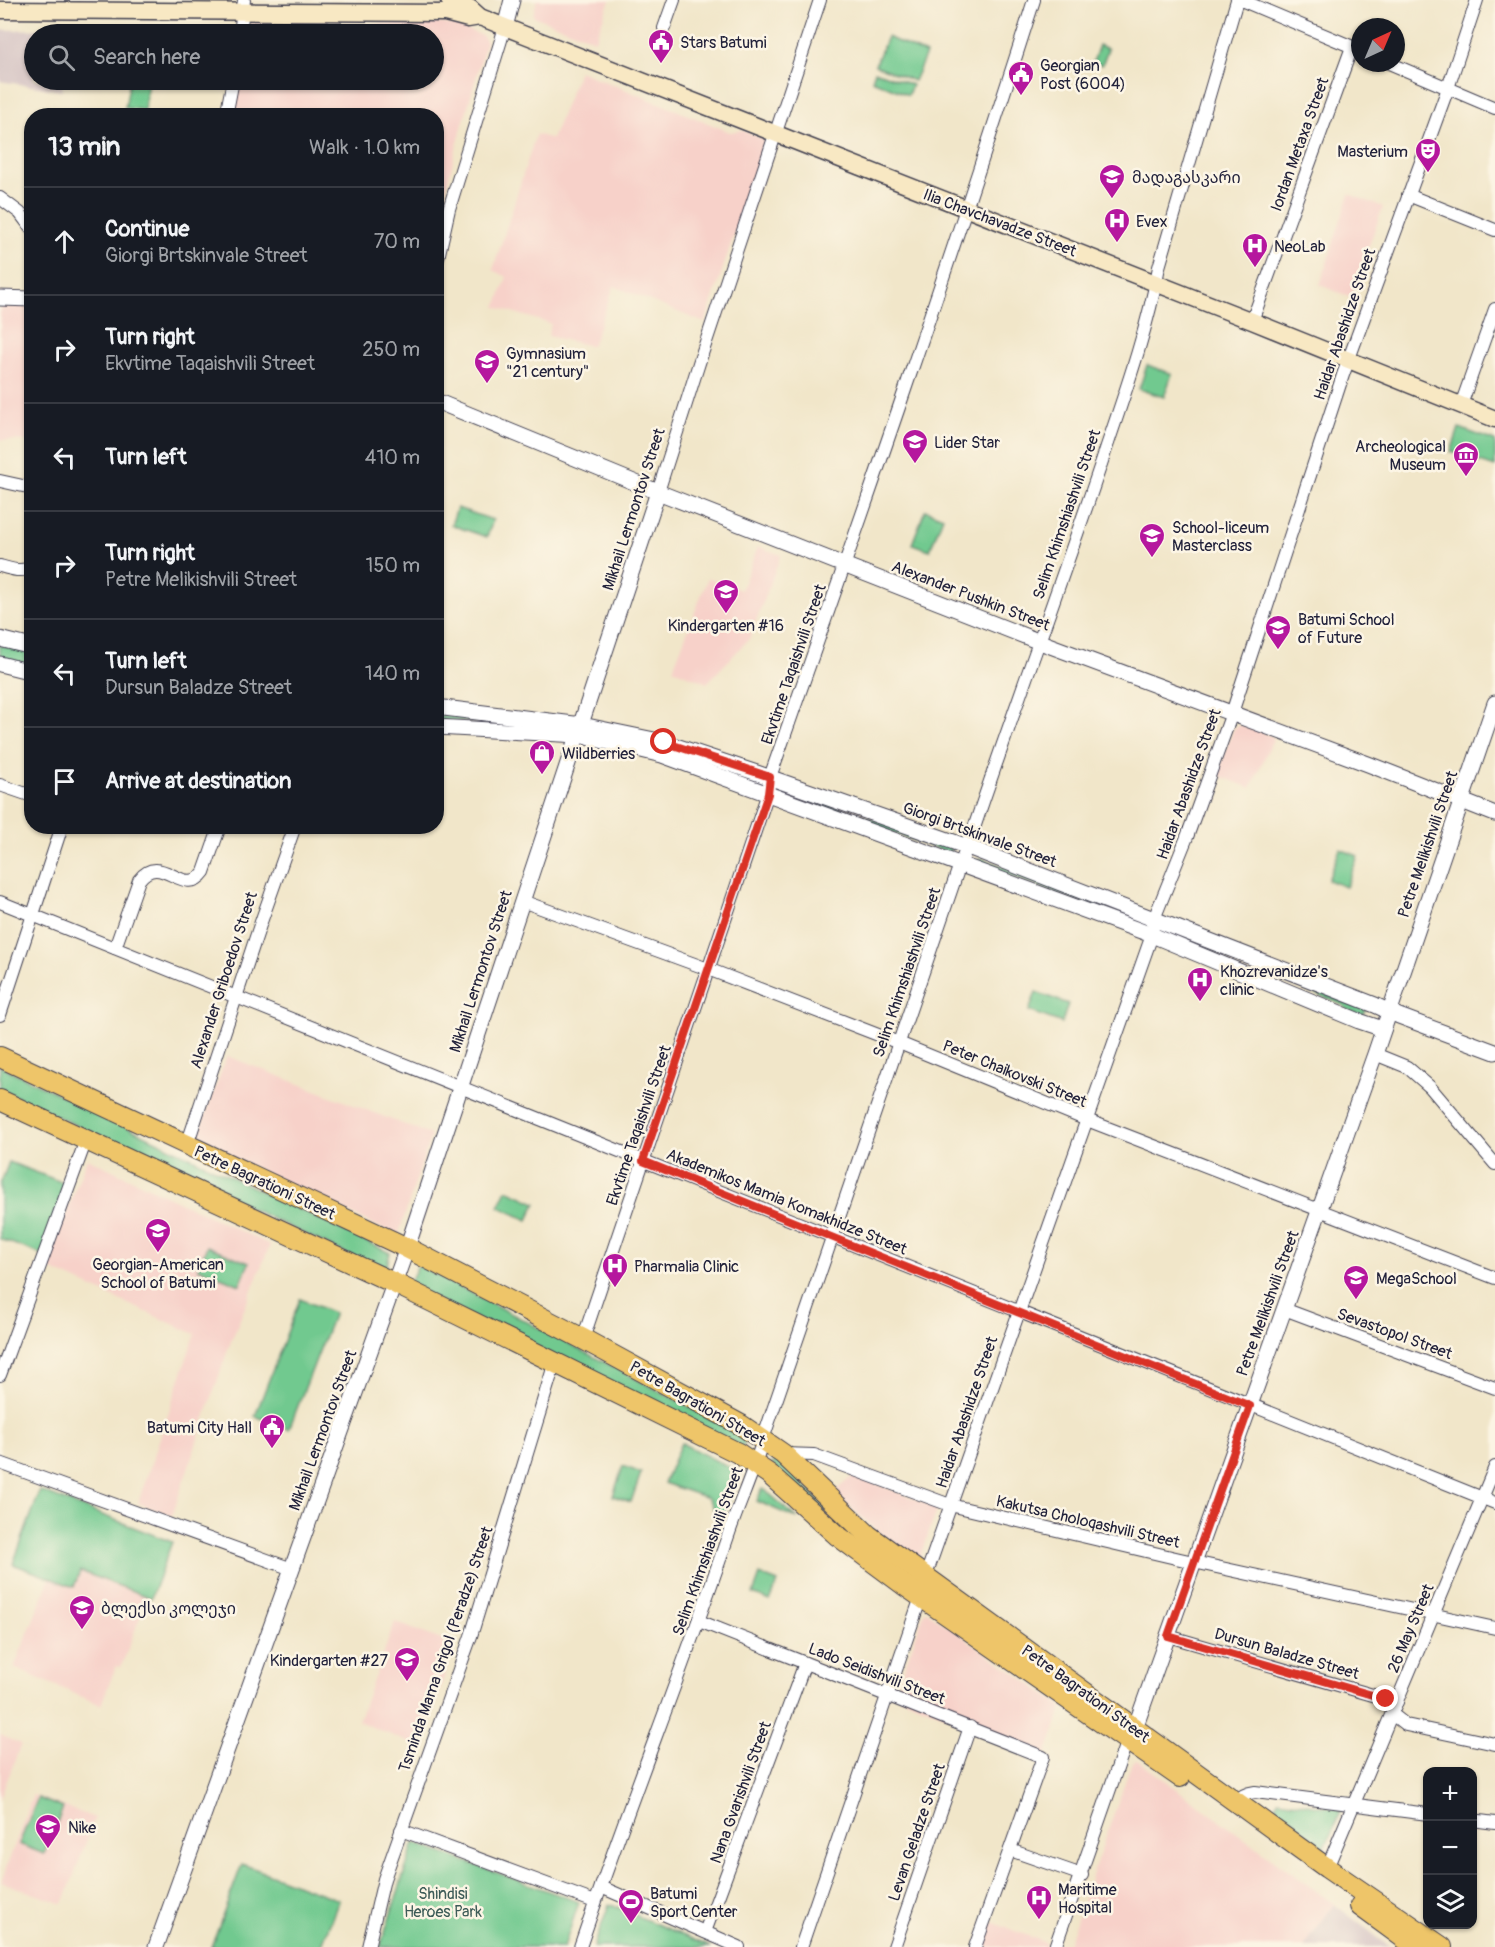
<!DOCTYPE html>
<meta charset="utf-8">
<style>
:root{--surface:#171b24;--page:#242831;--text:#f1f3f6;--muted:#9ea1a6;--line:#363941}
body{margin:0;font-family:Pangolin,"Noto Sans Georgian",sans-serif;background:var(--page);color:var(--text)}
.controls{position:absolute;right:18px;bottom:18px;display:grid;overflow:hidden;border-radius:12px;box-shadow:0 2px 4px #0004}
.controls button{width:54px;height:54px;display:grid;place-items:center;padding:0;border:0;border-bottom:2px solid var(--line);background:var(--surface);color:var(--text);font:30px sans-serif}
.compass{position:absolute;left:1351px;top:18px;width:54px;height:54px;border-radius:50%;background:var(--surface);box-shadow:0 2px 4px #0004;rotate:44deg}
.stop{position:absolute;width:18px;height:18px;margin:-14px;border:4px solid #d93025;border-radius:50%;background:#fff}
.stop.end{background:#d93025;border-color:#fff;box-shadow:0 2px 6px #0008}
.list{margin:0;padding:0;list-style:none}
h2{display:flex;justify-content:space-between;align-items:center;height:78px;margin:0;padding:0 24px;font-size:26px}
h2 small{font-size:20px;font-weight:400;color:var(--muted)}
.list li{display:grid;grid-template-columns:39px 1fr auto;gap:18px;align-items:center;box-sizing:border-box;height:108px;padding:0 24px;border-top:2px solid var(--line)}
.list b{display:block;font-size:22px;white-space:nowrap}
.list p{margin:0;font-size:20px;white-space:nowrap;color:var(--muted)}
.list em{font-size:20px;font-style:normal;color:var(--muted)}
.icon{flex:none;width:33px;height:33px;fill:none;stroke:currentColor;stroke-width:2;stroke-linecap:round;stroke-linejoin:round}
.map{position:relative;flex:none;width:1495px;height:1947px;overflow:hidden}
.search{position:absolute;background:var(--surface);box-shadow:0 2px 4px #0004;left:24px;top:24px;width:420px;height:66px;display:flex;align-items:center;gap:15px;box-sizing:border-box;padding:0 21px;border-radius:33px;color:var(--muted);font-size:22px}
.panel{position:absolute;background:var(--surface);box-shadow:0 2px 4px #0004;left:24px;top:108px;width:420px;height:726px;border-radius:24px}
.map>svg:first-child{display:block}
</style>
<div class="map">
<svg width="1495" height="1947" viewBox="0 0 1495 1947">
<rect width="100%" height="100%" fill="#fcf5e5"/>
<filter id="ink" filterUnits="userSpaceOnUse"><feTurbulence type="fractalNoise" baseFrequency=".0167" numOctaves="2"/><feDisplacementMap in="SourceGraphic" scale="12" xChannelSelector="R" yChannelSelector="G"/><feConvolveMatrix kernelMatrix="1 2 1 2 8 2 1 2 1" color-interpolation-filters="sRGB"/></filter>
<filter id="wash" filterUnits="userSpaceOnUse"><feTurbulence type="fractalNoise" baseFrequency=".008" numOctaves="4" result="noise"/><feDisplacementMap in="SourceGraphic" scale="24" xChannelSelector="R" yChannelSelector="G"/><feGaussianBlur stdDeviation="1.35" result="paint"/><feColorMatrix in="noise" values="0 0 0 0 0 0 0 0 0 0 0 0 0 0 0 0 0 1.4 0 .05"/><feComposite in="paint" operator="in"/></filter>
<g filter="url(#wash)">
<rect width="100%" height="100%" fill="#f1e6c9"/>
<g fill="#f7d1c9">
<path d="M537,0H610L595,40L533,16Z"/>
<path d="M425,21L455,25L483,36L486,42L454,156L437,229L436,116H230L237,80H434V34H245L247,22L373,24Z"/>
<path d="M579,71L730,132L742,130L765,140L705,323L614,286L592,346L548,336L551,324L496,307L507,277L493,270L536,134L552,139Z"/>
<path d="M1349,194L1383,207L1350,297L1320,285Z"/>
<path d="M0,305L31,306V441L0,440Z"/>
<path d="M758,547L781,555L749,639L707,683L673,669L708,578L741,590Z"/>
<path d="M1242,725L1274,737L1251,788L1217,775L1234,728Z"/>
<path d="M227,1056L431,1135L398,1236L196,1140Z"/>
<path d="M87,1158L270,1245L228,1349L172,1516L138,1503L195,1334L46,1267Z"/>
<path d="M854,1475L938,1508L917,1564L833,1493Z"/>
<path d="M80,1571L148,1596L121,1667L116,1666L101,1705L14,1668L50,1578L73,1587Z"/>
<path d="M925,1610L1063,1707L1046,1755L900,1697L896,1691Z"/>
<path d="M395,1622L454,1645L422,1748L358,1721Z"/>
<path d="M0,1735L21,1744L0,1799Z"/>
<path d="M1137,1760L1334,1904L1304,1947H1067L1132,1762Z"/>
<path d="M33,1795L95,1818L63,1904L1,1882Z"/>
<path d="M989,1921L1046,1943L1045,1947H980Z"/>
</g>
<g fill="#d2bfc1">
<path d="M63,29V34H34V80H62V91L0,81V30Z"/>
<path d="M1334,1904L1390,1947H1304Z"/>
</g>
<g fill="#71c98f" stroke="#4a7665" stroke-width="1.5">
<path d="M887,37L926,54L914,81L875,65Z"/>
<path d="M1099,45L1108,49L1102,65L1093,62Z"/>
<path d="M875,71L912,85L908,95L872,80Z"/>
<path d="M130,80L148,81L144,110L125,108Z"/>
<path d="M1147,365L1172,374L1164,397L1139,389Z"/>
<path d="M1459,428L1495,441V467L1451,452Z"/>
<path d="M457,508L493,520L487,537L451,525Z"/>
<path d="M925,510L943,517L930,550L912,544Z"/>
<path d="M0,645L31,653V668L0,660Z"/>
<path d="M436,714L558,727L437,720Z"/>
<path d="M783,788L952,847L949,853L782,792Z"/>
<path d="M1340,849L1358,856L1346,887L1328,880Z"/>
<path d="M980,858L1137,917L1135,922L978,864Z"/>
<path d="M1165,930L1366,1009L1363,1014L1361,1015L1347,1010L1343,1005L1177,936L1172,937L1164,934Z"/>
<path d="M1036,992L1068,1004L1062,1023L1029,1011Z"/>
<path d="M0,1066L390,1253L386,1269L382,1271L0,1089Z"/>
<path d="M9,1162L69,1185L43,1255L0,1239V1185Z"/>
<path d="M507,1190L536,1203L528,1220L499,1207Z"/>
<path d="M207,1246L249,1263L240,1285L198,1268Z"/>
<path d="M418,1265L740,1433L745,1440L743,1448L408,1286Z"/>
<path d="M300,1299L334,1313L289,1429L255,1416Z"/>
<path d="M681,1443L737,1471L739,1474L723,1519L718,1517L708,1498L664,1483Z"/>
<path d="M778,1460L859,1539L857,1542L771,1464Z"/>
<path d="M623,1466L641,1473L631,1502L613,1496Z"/>
<path d="M762,1489L765,1490L798,1519L757,1501Z"/>
<path d="M40,1491L172,1542L151,1598L80,1571L74,1587L13,1564Z"/>
<path d="M760,1575L778,1582L770,1601L753,1594Z"/>
<path d="M38,1798L63,1808L44,1854L19,1844Z"/>
<path d="M1278,1800L1342,1809L1323,1851L1274,1814Z"/>
<path d="M414,1843L579,1902L564,1947H380Z"/>
<path d="M242,1864L339,1900L321,1947H211Z"/>
<path d="M609,1904L711,1947H594Z"/>
</g>
</g>
<g filter="url(#ink)">
<g fill="none" stroke-linecap="round" stroke-linejoin="round">
<defs>
<g id="minor">
<path d="M1241,0L1360,50"/>
<path d="M664,28L674,0"/>
<path d="M240,34L244,0"/>
<path d="M1389,63L1495,108"/>
<path d="M226,116L233,80"/>
<path d="M1408,195L1495,230"/>
<path d="M0,198L20,213L32,229"/>
<path d="M436,267L449,209L505,27"/>
<path d="M1252,321L1352,47"/>
<path d="M1461,405L1495,309"/>
<path d="M0,481L32,488"/>
<path d="M658,492L699,363L820,0"/>
<path d="M0,566C10,569 22,573 32,567"/>
<path d="M0,785L32,796"/>
<path d="M522,901L708,969L899,1043L1087,1120L1495,1278"/>
<path d="M0,902L1495,1503"/>
<path d="M115,948L139,880C161,850 184,900 204,872L220,826"/>
<path d="M0,1015L62,826"/>
<path d="M1375,1054L1407,1067L1430,1087L1495,1164"/>
<path d="M187,1145L261,922L295,826"/>
<path d="M1284,1309L1495,1388"/>
<path d="M583,1339L768,793L770,777C861,519 951,261 1034,0"/>
<path d="M0,1375L86,1140"/>
<path d="M784,1454L814,1455L950,1505L1180,1559L1495,1628"/>
<path d="M0,1463L292,1569"/>
<path d="M925,1578L1152,935L1154,919L1187,837L1232,713L1343,375L1448,88L1477,0"/>
<path d="M699,1621L1043,1757L975,1947"/>
<path d="M1168,1636L1397,1702"/>
<path d="M1392,1714L1406,1725L1495,1744"/>
<path d="M1236,1802C1241,1795 1247,1793 1255,1792L1428,1814"/>
<path d="M1472,1820L1495,1823"/>
<path d="M401,1830L595,1902"/>
<path d="M1010,1850L1082,1875"/>
<path d="M1327,1868L1495,1467"/>
<path d="M601,1887L739,1947"/>
<path d="M705,1932L805,1663"/>
<path d="M368,1947L384,1879L471,1636L555,1362"/>
<path d="M580,1947C627,1808 682,1672 729,1533C740,1501 754,1471 763,1439L957,873L973,831C1014,709 1059,589 1100,467C1122,401 1146,336 1159,267L1237,0"/>
<path d="M801,1947L921,1597"/>
<path d="M894,1947L970,1727"/>
<path d="M1055,1947L1127,1740"/>
</g>
<g id="tertiary">
<path d="M505,27L512,0"/>
<path d="M0,298L32,299"/>
<path d="M436,401L658,492L1040,642L1368,764L1495,814"/>
<path d="M0,639L32,647"/>
<path d="M0,664L32,672"/>
<path d="M436,707L582,725L664,742L757,773L968,847L1375,1005L1399,1016L1495,1052"/>
<path d="M436,727L579,735L662,755L1152,935L1359,1021L1383,1029"/>
<path d="M1131,1735L1135,1728L1375,1054L1495,703"/>
<path d="M156,1947L407,1248L658,492"/>
</g>
<g id="secondary">
<path d="M449,0L470,8L480,17L525,35L1252,321L1495,419"/>
<path d="M0,10L445,13L468,19L480,17"/>
</g>
<g id="primary">
<path d="M0,1057L407,1248L583,1339L741,1425L783,1454L868,1535L1327,1868L1442,1947"/>
<path d="M0,1100L394,1283L738,1453L769,1474L838,1536L904,1585L1180,1777"/>
<path d="M1360,1906L1416,1947"/>
</g>
</defs>
<use href="#minor" stroke="#413f50" stroke-width="14"/>
<use href="#tertiary" stroke="#413f50" stroke-width="17"/>
<use href="#secondary" stroke="#413f50" stroke-width="19"/>
<use href="#primary" stroke="#413f50" stroke-width="22"/>
<use href="#minor" stroke="#fff" stroke-width="12"/>
<use href="#tertiary" stroke="#fff" stroke-width="15"/>
<use href="#secondary" stroke="#f8e8c3" stroke-width="16"/>
<use href="#primary" stroke="#eec569" stroke-width="20"/>
</g>
</g>
<g fill="none" stroke-linecap="round" stroke-linejoin="round" filter="url(#ink)">
<path stroke="#d93025" stroke-width="8" d="M664,742L770,777L768,794L643,1161L1250,1406L1168,1636L1386,1699"/>
</g>
<defs>
<symbol id="civic-pin" viewBox="-11 -11 22 30"><path d="M0 17L-7.5 6A9.5 9.5 0 1 1 7.5 6Z" fill="#b5179e" stroke="#fcf5e5"/><path d="M-.6-6.5H3V-4.5H.6V-3L4-1V1h2V6H-6V1h2V-1L-.6-3ZM-1.2 2.5V6h2.4V2.5Z" fill="#fff"/></symbol>
<symbol id="theatre-pin" viewBox="-11 -11 22 30"><path d="M0 17L-7.5 6A9.5 9.5 0 1 1 7.5 6Z" fill="#b5179e" stroke="#fcf5e5"/><path d="M-5-5.5Q0-4 5-5.5V0Q5 5 0 6Q-5 5-5 0ZM-3.3-2.5H-1v1.5H-3.3ZM1-2.5H3.3v1.5H1ZM-2.8 1Q0 5.5 2.8 1Z" fill="#fff"/></symbol>
<symbol id="school-pin" viewBox="-11 -11 22 30"><path d="M0 17L-7.5 6A9.5 9.5 0 1 1 7.5 6Z" fill="#b5179e" stroke="#fcf5e5"/><path d="M0-5L7-2L0 1L-7-2ZM-4 1L0 2.5L4 1V4Q0 6-4 4Z" fill="#fff"/></symbol>
<symbol id="hospital-pin" viewBox="-11 -11 22 30"><path d="M0 17L-7.5 6A9.5 9.5 0 1 1 7.5 6Z" fill="#b5179e" stroke="#fcf5e5"/><path d="M-5-5h3v3.5h4V-5h3V5h-3V1.5h-4V5h-3Z" fill="#fff"/></symbol>
<symbol id="museum-pin" viewBox="-11 -11 22 30"><path d="M0 17L-7.5 6A9.5 9.5 0 1 1 7.5 6Z" fill="#b5179e" stroke="#fcf5e5"/><path d="M0-6L6-3V-2H-6V-3ZM-5-1h2V3h-2ZM-1-1h2V3h-2ZM3-1h2V3H3ZM-6 4H6V6H-6Z" fill="#fff"/></symbol>
<symbol id="shop-pin" viewBox="-11 -11 22 30"><path d="M0 17L-7.5 6A9.5 9.5 0 1 1 7.5 6Z" fill="#b5179e" stroke="#fcf5e5"/><path d="M-5-2.5h2.3a2.7 3.5 0 0 1 5.4 0H5L5.5 6h-11ZM-1.5-2.5h3a1.5 2.3 0 0 0-3 0Z" fill="#fff"/></symbol>
<symbol id="university-pin" viewBox="-11 -11 22 30"><path d="M0 17L-7.5 6A9.5 9.5 0 1 1 7.5 6Z" fill="#b5179e" stroke="#fcf5e5"/><path d="M0-5L7-2L0 1L-7-2ZM-4 1L0 2.5L4 1V4Q0 6-4 4Z" fill="#fff"/></symbol>
<symbol id="stadium-pin" viewBox="-11 -11 22 30"><path d="M0 17L-7.5 6A9.5 9.5 0 1 1 7.5 6Z" fill="#b5179e" stroke="#fcf5e5"/><path d="M0-5a6.5 5 0 1 0 0 10a6.5 5 0 1 0 0-10ZM-3.5-1.8h7v3.6h-7Z" fill="#fff"/></symbol>
</defs>
<g fill-rule="evenodd">
<use href="#civic-pin" x="646" y="27" width="30" height="40"/>
<use href="#civic-pin" x="1006" y="59" width="30" height="40"/>
<use href="#theatre-pin" x="1413" y="136" width="30" height="40"/>
<use href="#school-pin" x="1097" y="162" width="30" height="40"/>
<use href="#hospital-pin" x="1102" y="206" width="30" height="40"/>
<use href="#hospital-pin" x="1240" y="231" width="30" height="40"/>
<use href="#school-pin" x="472" y="347" width="30" height="40"/>
<use href="#school-pin" x="900" y="427" width="30" height="40"/>
<use href="#museum-pin" x="1451" y="440" width="30" height="40"/>
<use href="#school-pin" x="1137" y="521" width="30" height="40"/>
<use href="#school-pin" x="711" y="577" width="30" height="40"/>
<use href="#school-pin" x="1263" y="613" width="30" height="40"/>
<use href="#shop-pin" x="527" y="738" width="30" height="40"/>
<use href="#hospital-pin" x="1185" y="965" width="30" height="40"/>
<use href="#school-pin" x="143" y="1216" width="30" height="40"/>
<use href="#hospital-pin" x="600" y="1251" width="30" height="40"/>
<use href="#school-pin" x="1341" y="1263" width="30" height="40"/>
<use href="#civic-pin" x="257" y="1412" width="30" height="40"/>
<use href="#university-pin" x="67" y="1593" width="30" height="40"/>
<use href="#school-pin" x="392" y="1645" width="30" height="40"/>
<use href="#school-pin" x="33" y="1812" width="30" height="40"/>
<use href="#hospital-pin" x="1024" y="1883" width="30" height="40"/>
<use href="#stadium-pin" x="616" y="1887" width="30" height="40"/>
</g>
<g text-anchor="middle" stroke-width="5" stroke-linejoin="round" paint-order="stroke">
<g font-size="16" fill="#22223b" stroke="#fcf5e5" text-anchor="start">
<text x="680" y="48">Stars Batumi</text>
<text x="1040" y="71">Georgian<tspan x="1040" dy="18">Post (6004)</tspan></text>
<text x="1408" y="157" text-anchor="end">Masterium</text>
<text x="1132" y="183">მადაგასკარი</text>
<text x="1136" y="227">Evex</text>
<text x="1274" y="252">NeoLab</text>
<text x="506" y="359">Gymnasium<tspan x="506" dy="18">"21 century"</tspan></text>
<text x="934" y="448">Lider Star</text>
<text x="1446" y="452" text-anchor="end">Archeological<tspan x="1446" dy="18">Museum</tspan></text>
<text x="1172" y="533">School-liceum<tspan x="1172" dy="18">Masterclass</tspan></text>
<text x="1298" y="625">Batumi School<tspan x="1298" dy="18">of Future</tspan></text>
<text x="726" y="631" text-anchor="middle">Kindergarten #16</text>
<text x="562" y="759">Wildberries</text>
<text x="1220" y="977">Khozrevanidze's<tspan x="1220" dy="18">clinic</tspan></text>
<text x="158" y="1270" text-anchor="middle">Georgian-American<tspan x="158" dy="18">School of Batumi</tspan></text>
<text x="634" y="1272">Pharmalia Clinic</text>
<text x="1376" y="1284">MegaSchool</text>
<text x="252" y="1433" text-anchor="end">Batumi City Hall</text>
<text x="101" y="1614">ბლექსი კოლეჯი</text>
<text x="388" y="1666" text-anchor="end">Kindergarten #27</text>
<text x="68" y="1833">Nike</text>
<text x="1058" y="1895">Maritime<tspan x="1058" dy="18">Hospital</tspan></text>
<text x="650" y="1899">Batumi<tspan x="650" dy="18">Sport Center</tspan></text>
</g>
<g font-size="16" fill="#22223b" stroke="#fcf5e5">
<text transform="translate(1299 144) rotate(-70)" y="6">Iordan Metaxa Street</text>
<text transform="translate(1000 222) rotate(21)" y="6">Ilia Chavchavadze Street</text>
<text transform="translate(1344 324) rotate(-71)" y="6">Haidar Abashidze Street</text>
<text transform="translate(633 509) rotate(-72)" y="6">Mikhail Lermontov Street</text>
<text transform="translate(1066 514) rotate(-71)" y="6">Selim Khimshiashvili Street</text>
<text transform="translate(971 595) rotate(21)" y="6">Alexander Pushkin Street</text>
<text transform="translate(793 664) rotate(-71)" y="6">Ekvtime Taqaishvili Street</text>
<text transform="translate(1188 784) rotate(-70)" y="6">Haidar Abashidze Street</text>
<text transform="translate(980 834) rotate(20)" y="6">Giorgi Brtskinvale Street</text>
<text transform="translate(1427 844) rotate(-71)" y="6">Petre Melikishvili Street</text>
<text transform="translate(480 971) rotate(-72)" y="6">Mikhail Lermontov Street</text>
<text transform="translate(906 972) rotate(-71)" y="6">Selim Khimshiashvili Street</text>
<text transform="translate(223 980) rotate(-72)" y="6">Alexander Griboedov Street</text>
<text transform="translate(1015 1073) rotate(22)" y="6">Peter Chaikovski Street</text>
<text transform="translate(638 1125) rotate(-71)" y="6">Ekvtime Taqaishvili Street</text>
<text transform="translate(265 1182) rotate(25)" y="6">Petre Bagrationi Street</text>
<text transform="translate(787 1201) rotate(22)" y="6">Akademikos Mamia Komakhidze Street</text>
<text transform="translate(1267 1303) rotate(-70)" y="6">Petre Melikishvili Street</text>
<text transform="translate(1395 1333) rotate(20)" y="6">Sevastopol Street</text>
<text transform="translate(698 1403) rotate(30)" y="6">Petre Bagrationi Street</text>
<text transform="translate(966 1412) rotate(-71)" y="6">Haidar Abashidze Street</text>
<text transform="translate(322 1430) rotate(-70)" y="6">Mikhail Lermontov Street</text>
<text transform="translate(1088 1521) rotate(13)" y="6">Kakutsa Choloqashvili Street</text>
<text transform="translate(707 1551) rotate(-70)" y="6">Selim Khimshiashvili Street</text>
<text transform="translate(1410 1628) rotate(-67)" y="6">26 May Street</text>
<text transform="translate(445 1649) rotate(-71)" y="6">Tsminda Mama Grigol (Peradze) Street</text>
<text transform="translate(1287 1653) rotate(16)" y="6">Dursun Baladze Street</text>
<text transform="translate(877 1673) rotate(21)" y="6">Lado Seidishvili Street</text>
<text transform="translate(1086 1693) rotate(36)" y="6">Petre Bagrationi Street</text>
<text transform="translate(740 1792) rotate(-70)" y="6">Nana Gvarishvili Street</text>
<text transform="translate(916 1832) rotate(-71)" y="6">Levan Geladze Street</text>
</g>
<g font-size="16" fill="#3e5c58" stroke="#fcf5e5">
<text x="443" y="1899">Shindisi<tspan x="443" dy="18">Heroes Park</tspan></text>
</g>
</g>
</svg>
<div class="controls">
<button>+</button>
<button>−</button>
<button><svg class="icon" aria-label="layers" viewBox="0 0 24 24"><path d="M12 4l9 5-9 5-9-5zM3 14l9 5 9-5"/></svg></button>
</div>
<svg class="compass" viewBox="-18 -18 36 36"><path d="M0-13l5 13h-10z" fill="#e53935"/><path d="M0 13l5-13h-10z" fill="#9ea1a6"/></svg>
<div class="stop" style="left:664px;top:742px"></div>
<div class="stop end" style="left:1386px;top:1699px"></div>
<div class="search"><svg class="icon" aria-label="search" viewBox="0 0 24 24"><circle cx="10" cy="10" r="6"/><path d="M15 15l6 6"/></svg>Search here</div>
<section class="panel">
<h2>13 min<small>Walk · 1.0 km</small></h2>
<ul class="list">
<li><svg class="icon" aria-label="ahead" viewBox="0 0 24 24"><path d="M12 20V5M6 11l6-6 6 6"/></svg><div><b>Continue</b><p>Giorgi Brtskinvale Street</p></div><em>70 m</em></li>
<li><svg class="icon" aria-label="right" viewBox="0 0 24 24"><path d="M7 20v-9h11M14 6l5 5-5 5"/></svg><div><b>Turn right</b><p>Ekvtime Taqaishvili Street</p></div><em>250 m</em></li>
<li><svg class="icon" aria-label="left" viewBox="0 0 24 24"><path d="M17 20v-9H6M10 6l-5 5 5 5"/></svg><div><b>Turn left</b></div><em>410 m</em></li>
<li><svg class="icon" aria-label="right" viewBox="0 0 24 24"><path d="M7 20v-9h11M14 6l5 5-5 5"/></svg><div><b>Turn right</b><p>Petre Melikishvili Street</p></div><em>150 m</em></li>
<li><svg class="icon" aria-label="left" viewBox="0 0 24 24"><path d="M17 20v-9H6M10 6l-5 5 5 5"/></svg><div><b>Turn left</b><p>Dursun Baladze Street</p></div><em>140 m</em></li>
<li><svg class="icon" aria-label="arrive" viewBox="0 0 24 24"><path d="M6 21V4h12l-3 4 3 4H6"/></svg><div><b>Arrive at destination</b></div></li>
</ul>
</section>
</div>
